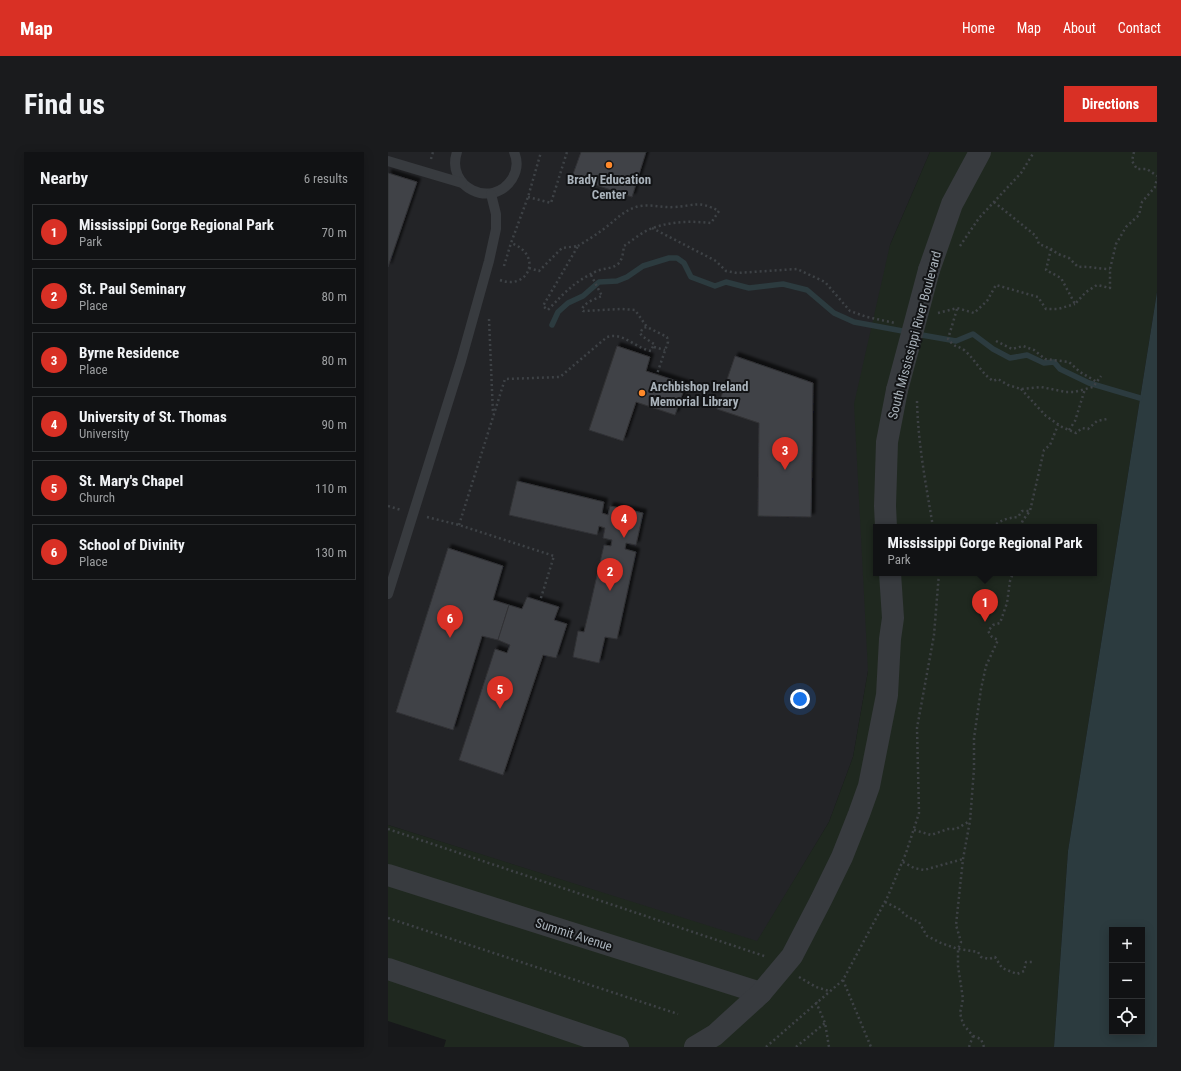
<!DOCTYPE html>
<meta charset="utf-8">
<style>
:root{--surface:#111214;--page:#1a1b1d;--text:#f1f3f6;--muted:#9c9ea0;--line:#303234;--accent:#d93025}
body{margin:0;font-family:"Roboto Condensed",sans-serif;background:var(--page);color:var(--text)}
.controls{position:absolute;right:12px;bottom:12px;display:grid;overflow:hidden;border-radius:0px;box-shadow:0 2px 10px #0003}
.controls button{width:36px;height:36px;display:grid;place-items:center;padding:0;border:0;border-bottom:1px solid var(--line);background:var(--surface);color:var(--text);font:20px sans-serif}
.you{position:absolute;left:412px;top:547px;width:14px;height:14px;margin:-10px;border:3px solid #fff;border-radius:50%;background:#1a73e8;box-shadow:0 0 0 6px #1a73e833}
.badge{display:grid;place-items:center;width:26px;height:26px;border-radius:50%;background:var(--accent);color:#fff;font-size:13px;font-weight:700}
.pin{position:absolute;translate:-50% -33px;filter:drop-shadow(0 1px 2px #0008)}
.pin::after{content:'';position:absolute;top:21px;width:14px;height:12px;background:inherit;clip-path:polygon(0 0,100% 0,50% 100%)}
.popup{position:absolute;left:485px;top:372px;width:224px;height:52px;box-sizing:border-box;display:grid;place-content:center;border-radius:0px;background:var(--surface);filter:drop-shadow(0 1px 3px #0005);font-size:13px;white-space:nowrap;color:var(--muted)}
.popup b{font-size:15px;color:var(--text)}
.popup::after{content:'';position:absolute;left:50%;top:100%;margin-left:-8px;border:8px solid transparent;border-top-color:var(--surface)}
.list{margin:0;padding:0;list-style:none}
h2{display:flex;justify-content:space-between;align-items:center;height:52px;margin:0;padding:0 16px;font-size:17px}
h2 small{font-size:13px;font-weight:400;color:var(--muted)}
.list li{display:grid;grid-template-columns:26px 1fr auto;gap:12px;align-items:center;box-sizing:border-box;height:56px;margin:0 8px 8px;padding:0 8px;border:1px solid var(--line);border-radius:0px}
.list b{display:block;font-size:15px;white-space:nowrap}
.list p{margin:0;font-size:13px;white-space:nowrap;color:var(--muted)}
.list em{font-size:13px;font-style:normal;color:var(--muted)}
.icon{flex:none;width:22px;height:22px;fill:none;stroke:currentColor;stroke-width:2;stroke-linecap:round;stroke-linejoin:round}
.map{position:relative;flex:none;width:769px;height:895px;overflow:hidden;border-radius:0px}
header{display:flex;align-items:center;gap:24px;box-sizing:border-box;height:56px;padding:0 20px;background:var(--accent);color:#fff}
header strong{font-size:19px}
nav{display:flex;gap:22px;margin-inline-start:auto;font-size:14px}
.intro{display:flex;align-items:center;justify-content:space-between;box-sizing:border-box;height:96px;padding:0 24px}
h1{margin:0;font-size:28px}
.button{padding:10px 18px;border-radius:0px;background:var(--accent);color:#fff;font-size:14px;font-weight:700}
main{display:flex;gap:24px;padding:0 24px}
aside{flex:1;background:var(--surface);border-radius:0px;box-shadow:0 2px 10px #0003}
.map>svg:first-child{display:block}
</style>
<header>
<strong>Map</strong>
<nav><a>Home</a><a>Map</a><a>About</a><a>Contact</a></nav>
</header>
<div class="intro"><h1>Find us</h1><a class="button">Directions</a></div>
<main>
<aside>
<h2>Nearby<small>6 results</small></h2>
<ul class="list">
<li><span class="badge">1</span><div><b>Mississippi Gorge Regional Park</b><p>Park</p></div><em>70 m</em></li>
<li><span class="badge">2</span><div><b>St. Paul Seminary</b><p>Place</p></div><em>80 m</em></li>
<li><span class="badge">3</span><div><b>Byrne Residence</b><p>Place</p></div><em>80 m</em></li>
<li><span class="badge">4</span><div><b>University of St. Thomas</b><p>University</p></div><em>90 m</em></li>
<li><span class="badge">5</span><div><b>St. Mary's Chapel</b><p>Church</p></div><em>110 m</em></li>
<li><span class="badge">6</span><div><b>School of Divinity</b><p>Place</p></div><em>130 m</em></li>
</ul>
</aside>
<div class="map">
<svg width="769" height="895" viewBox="0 0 769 895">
<defs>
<filter id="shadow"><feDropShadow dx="3.5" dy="-3.5" stdDeviation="1" flood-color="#0009"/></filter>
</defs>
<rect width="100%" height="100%" fill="#17181a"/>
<path fill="#232427" d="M0,0H542L502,93L480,519L465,605L441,670L369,790L0,673Z"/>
<path fill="#1f281f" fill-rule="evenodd" d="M542,0H769V140L680,699L666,895H56L58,888L0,869V673L369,789L441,670L465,605L480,519L466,252L502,93ZM488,375H706V421H488Z"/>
<path fill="#2c3b3f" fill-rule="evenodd" d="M769,140V895H666L680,699ZM724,778H754V880H724Z"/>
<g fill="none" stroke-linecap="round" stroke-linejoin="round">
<g stroke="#2c3b3f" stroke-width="5.5">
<path d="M164,173L170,160L180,151L195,144L211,130L229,129L239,125L255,114L281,106H289L296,111L303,125L327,134L338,130L361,136L395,132L419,138L446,161L466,170L520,180"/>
<path d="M528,182L568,189L585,182L605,197L622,206L639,203L656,211L666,210L672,217L701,231L752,246"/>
</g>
</g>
<g fill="#414347" stroke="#313236" filter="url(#shadow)">
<path d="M193,0H258L244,45L184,25Z"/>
<path d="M0,21L29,30L0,115Z"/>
<path d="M229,194L262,205L258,219L298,232L287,263L248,250L235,289L201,278Z"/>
<path d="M347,204L425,231L423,365L370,364L371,271L329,257Z"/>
<path d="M129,329L216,350L214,361L220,363L222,354L255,361L248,393L238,391L237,397L248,400L229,487L217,485L211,511L185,505L190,479L196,480L216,393L223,394L224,388L215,386L217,376L211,374L209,383L121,363Z"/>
<path d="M60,396L115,414L105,448L121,453L110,488L94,484L65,578L8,560Z"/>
<path d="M139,445L171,455L166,468L179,472L168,506L155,503L115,623L71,608L107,497L119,501L122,493L110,488L121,453L134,457Z"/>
</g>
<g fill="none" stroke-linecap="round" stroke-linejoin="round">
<g stroke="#3e4246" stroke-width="2.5" stroke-dasharray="2 3" stroke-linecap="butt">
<path d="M746,0L744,9L749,17H759L769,24"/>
<path d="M43,7L45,0"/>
<path d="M140,45L163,51L179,0"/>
<path d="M606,50L648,84L651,92L663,97L670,102L681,106L690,115C701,114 711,117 722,117"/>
<path d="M264,76L328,109L338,119L349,121L409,117L437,130L462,159L479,165L507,171"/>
<path d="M572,94L591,66L633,21L646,0"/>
<path d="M663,97L658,118L673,126L687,152L698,140L709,133L722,136V117L728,92L738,75L751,63L754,50L767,35L769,26"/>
<path d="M116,114L123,91L140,45L153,0"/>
<path d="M141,116L151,119L174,96L190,94L155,154L160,158C176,141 187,129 209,119C216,116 224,117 230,112C235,107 235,100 236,94C245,88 255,79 265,76C284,69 304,69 323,71L331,59C310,48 307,54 286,55C275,56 264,52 252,54C236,57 226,70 213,79C206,84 198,89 190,94"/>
<path d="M203,123L214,144C207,147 197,150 194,157L195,159L233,157L247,158L259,175"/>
<path d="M112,128C140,139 156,103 123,91"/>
<path d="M569,157L560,187C568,197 569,193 576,198C587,207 593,221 605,229L610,227L620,233L633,237L653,235L678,240H686L705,235L713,224"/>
<path d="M550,161L569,156L586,161L599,149L608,133L650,145L658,157H670L687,152"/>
<path d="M101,167L105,262"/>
<path d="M608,189L624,197L635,194L646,198L657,207L681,210L692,220L709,230"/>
<path d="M266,195L277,198"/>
<path d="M633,237L658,264L674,275L688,281L694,276L700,277L709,269L719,267"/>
<path d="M529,249C530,292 538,333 545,375"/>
<path d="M681,278L687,269L697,237"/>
<path d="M0,354L13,358"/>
<path d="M39,365L71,373L166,404L152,449"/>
<path d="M71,373L117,227L172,225L219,185C236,180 247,196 263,199L266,192L254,184L252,181L255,176L259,175L279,185L280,190L269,222"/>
<path d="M604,375C613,368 619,366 630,365L634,359H641"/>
<path d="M632,375L635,368L642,359L656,298L662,293L670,273"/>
<path d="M0,677L379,805"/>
<path d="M526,678L543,683L560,677H568L582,669"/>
<path d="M515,710L526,716L536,718L575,707"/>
<path d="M497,750L511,757L520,765L531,770L539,784L553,791L570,797L590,800L593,805L601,807L607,805L614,816L629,822L636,819L638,810H646"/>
<path d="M0,766L290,862"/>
<path d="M411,825L428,835L441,839"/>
<path d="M455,828L483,895"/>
<path d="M428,850L437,871L441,895"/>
<path d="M585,884L593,887L596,895"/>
<path d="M378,895L455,828L500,744L518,701L531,661L529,576L546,483L551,421"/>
<path d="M408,895L437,871"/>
<path d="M581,895L585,884L575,872L572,861L575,847L570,814V797L573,790L568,773L575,707L582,669L586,617V586L593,537L598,514L610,488L604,485L600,479L605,473L612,471L619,451L622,429L625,421"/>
</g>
<g stroke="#383b3f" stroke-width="10">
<path d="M69,0C57,35 104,58 124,27C129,19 130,9 126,0"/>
<path d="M0,9L74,31"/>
<path d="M0,442L73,209L101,109L108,77V62L103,42"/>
</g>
<g stroke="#383b3f" stroke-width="22">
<path d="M541,118L564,52L592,0"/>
<path d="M498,375L497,354L499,290L509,238"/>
<path d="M0,723L373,841"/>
<path d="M0,817L230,895"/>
<path d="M307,895L327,883L373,841L404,804L433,748L454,705L471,662L481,634L499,543L502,487L505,466L502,421"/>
</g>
<path stroke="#383b3f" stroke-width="22" d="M509,238L541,118"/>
</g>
<g fill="#ff892a" stroke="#121315" stroke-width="1.5">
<circle cx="221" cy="13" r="4"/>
<circle cx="254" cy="241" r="4"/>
</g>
<g text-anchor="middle" stroke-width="4" stroke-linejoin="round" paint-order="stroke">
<g font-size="13" font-weight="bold" fill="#a9b2ba" stroke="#121315">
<text x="221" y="32">Brady Education<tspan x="221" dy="15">Center</tspan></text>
<text x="262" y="239" text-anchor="start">Archbishop Ireland<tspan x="262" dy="15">Memorial Library</tspan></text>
</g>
<g font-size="13" fill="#a9b2ba" stroke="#121315">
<text transform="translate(526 183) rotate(-75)" y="5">South Mississippi River Boulevard</text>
<text transform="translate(186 782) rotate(18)" y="5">Summit Avenue</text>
</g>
</g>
</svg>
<div class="controls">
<button>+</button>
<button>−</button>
<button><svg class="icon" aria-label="locate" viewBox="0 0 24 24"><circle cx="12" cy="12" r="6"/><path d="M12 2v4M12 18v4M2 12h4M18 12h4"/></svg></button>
</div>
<div class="you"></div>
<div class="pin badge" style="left:597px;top:470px">1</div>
<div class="popup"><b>Mississippi Gorge Regional Park</b>Park</div>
<div class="pin badge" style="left:222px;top:439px">2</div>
<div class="pin badge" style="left:397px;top:318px">3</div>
<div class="pin badge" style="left:236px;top:386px">4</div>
<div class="pin badge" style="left:112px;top:557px">5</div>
<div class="pin badge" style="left:62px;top:486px">6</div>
</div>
</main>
